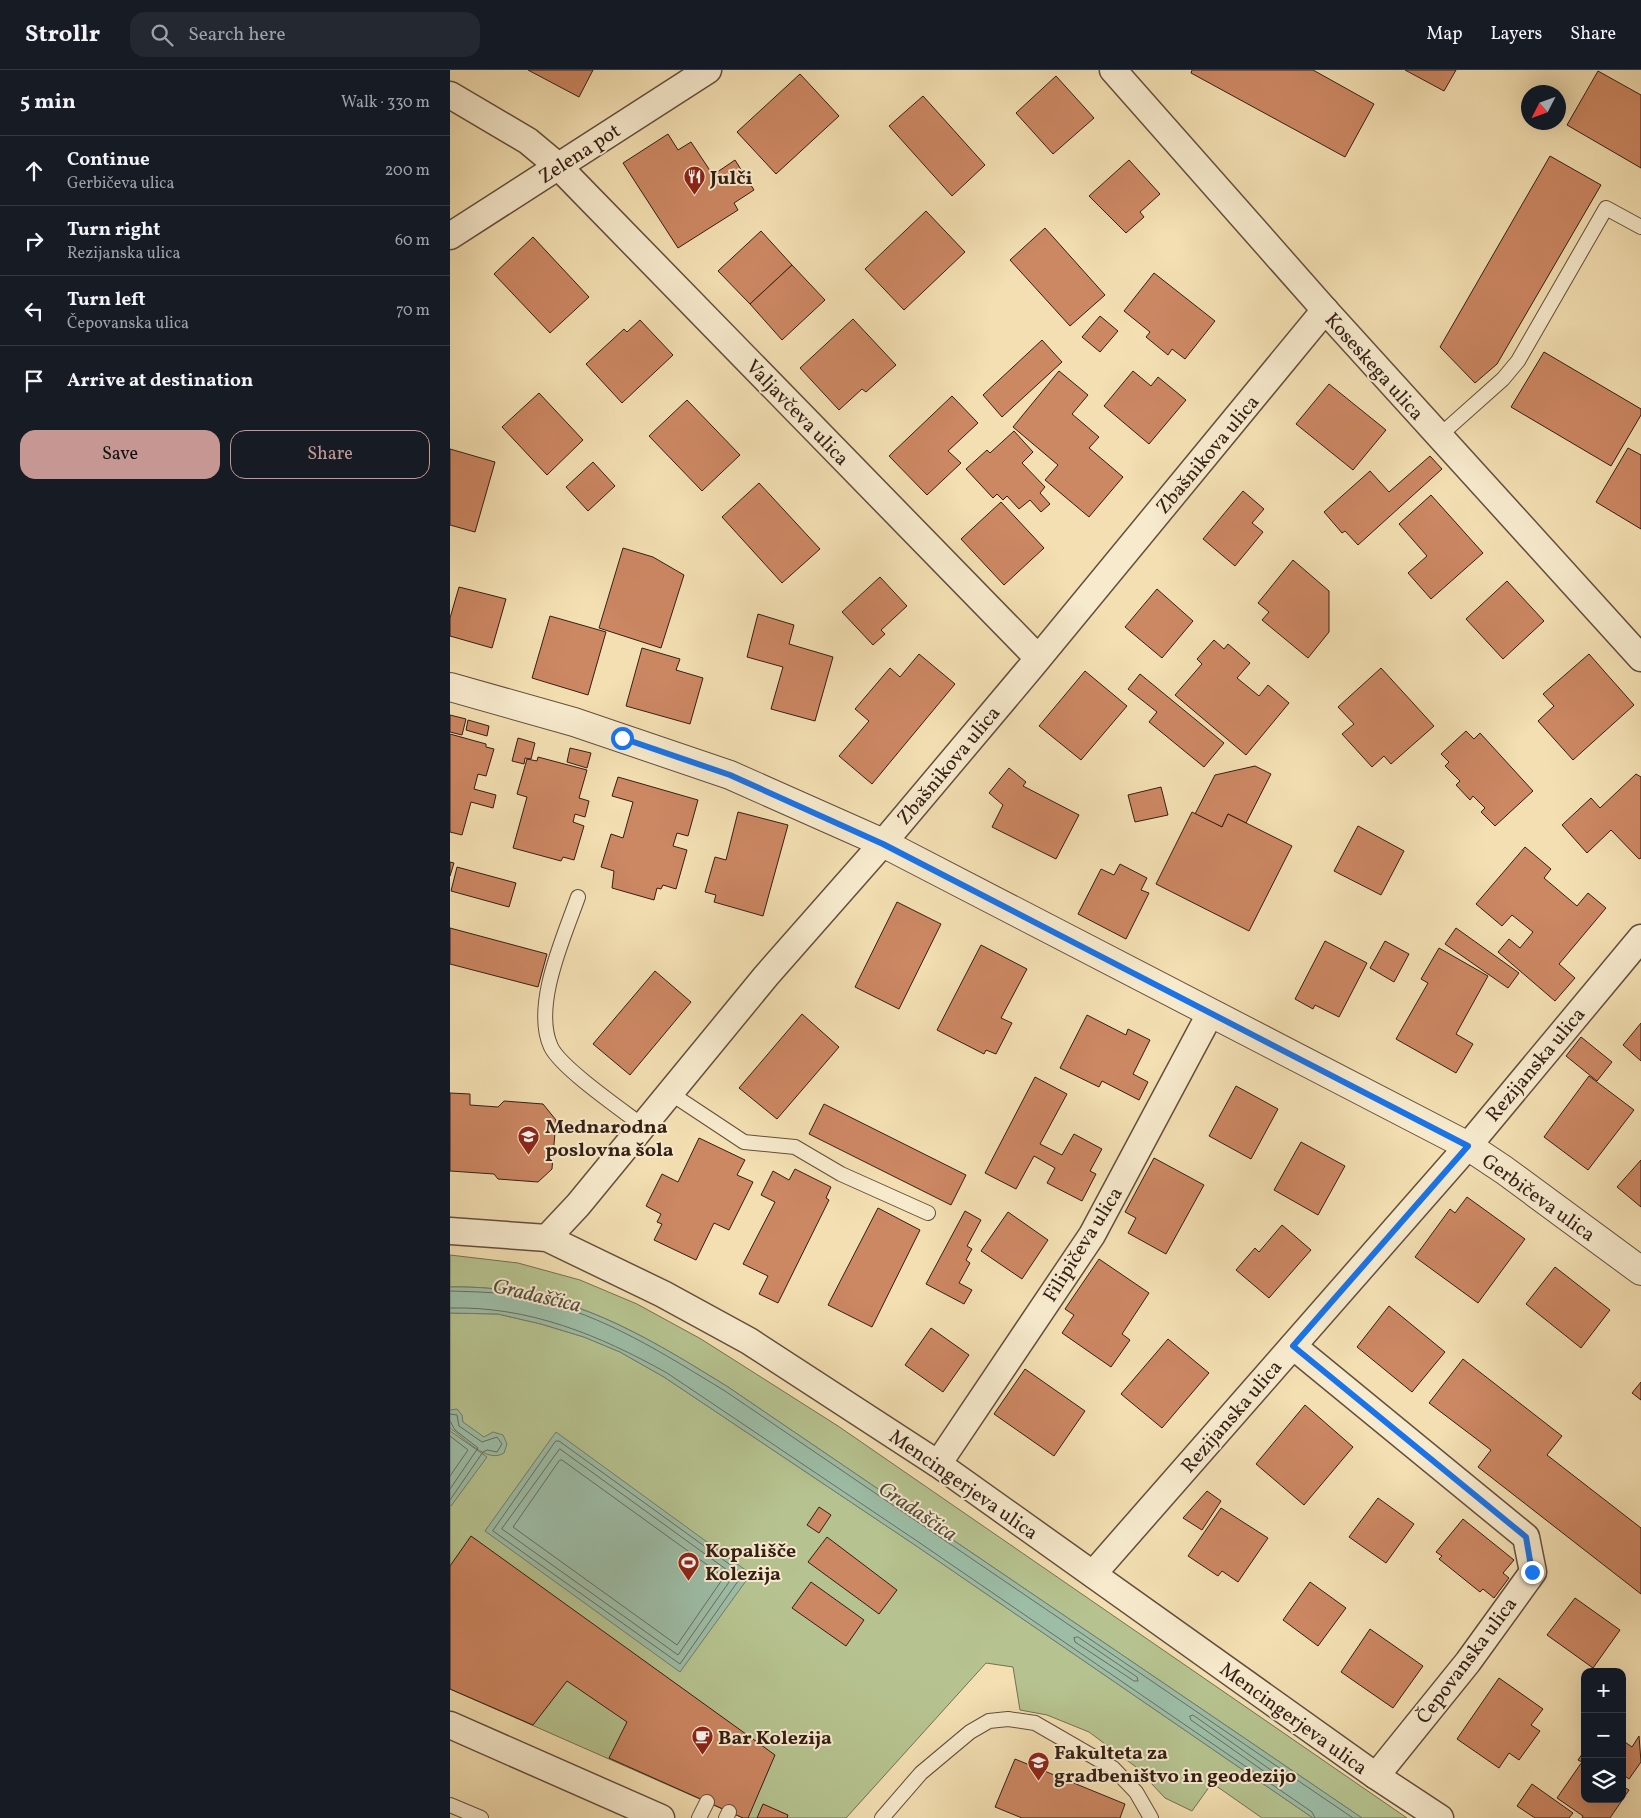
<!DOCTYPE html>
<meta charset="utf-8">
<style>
:root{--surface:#171b24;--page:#242831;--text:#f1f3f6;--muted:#9ea1a6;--line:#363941;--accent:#c59692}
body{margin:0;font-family:Vollkorn,serif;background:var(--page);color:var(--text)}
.controls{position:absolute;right:15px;bottom:15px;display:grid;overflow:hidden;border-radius:10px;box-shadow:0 5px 20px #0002}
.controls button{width:45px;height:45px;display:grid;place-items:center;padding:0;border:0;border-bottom:1px solid var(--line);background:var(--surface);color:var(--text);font:25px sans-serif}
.compass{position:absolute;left:1071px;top:15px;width:45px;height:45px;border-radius:50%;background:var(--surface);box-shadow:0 5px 20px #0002;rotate:228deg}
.stop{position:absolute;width:15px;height:15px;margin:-11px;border:4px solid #1a73e8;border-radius:50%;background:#fff}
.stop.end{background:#1a73e8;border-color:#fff;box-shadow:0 1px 5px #0008}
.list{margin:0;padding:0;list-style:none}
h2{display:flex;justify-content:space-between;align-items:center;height:65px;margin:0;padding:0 20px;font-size:21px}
h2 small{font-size:16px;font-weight:400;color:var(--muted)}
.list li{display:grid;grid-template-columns:32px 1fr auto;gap:15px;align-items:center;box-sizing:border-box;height:70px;padding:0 20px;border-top:1px solid var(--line)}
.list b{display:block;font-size:19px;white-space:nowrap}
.list p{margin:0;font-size:16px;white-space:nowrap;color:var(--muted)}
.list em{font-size:16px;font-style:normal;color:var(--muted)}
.actions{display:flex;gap:10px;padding:15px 20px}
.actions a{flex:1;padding:11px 0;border:1px solid var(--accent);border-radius:15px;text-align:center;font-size:18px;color:var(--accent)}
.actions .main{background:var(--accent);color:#111}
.icon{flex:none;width:28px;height:28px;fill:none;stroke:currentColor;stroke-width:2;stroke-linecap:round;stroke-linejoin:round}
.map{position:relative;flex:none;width:1191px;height:1748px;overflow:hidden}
header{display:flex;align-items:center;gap:30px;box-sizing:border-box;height:70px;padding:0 25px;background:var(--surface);border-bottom:1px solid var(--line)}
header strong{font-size:24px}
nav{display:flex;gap:28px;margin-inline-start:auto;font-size:18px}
.search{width:350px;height:45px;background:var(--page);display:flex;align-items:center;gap:12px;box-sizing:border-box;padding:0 18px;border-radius:15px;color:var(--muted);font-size:19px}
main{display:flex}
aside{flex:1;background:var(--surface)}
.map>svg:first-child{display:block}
</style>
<header>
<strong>Strollr</strong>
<div class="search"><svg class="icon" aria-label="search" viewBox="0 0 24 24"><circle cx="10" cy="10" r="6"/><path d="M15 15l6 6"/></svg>Search here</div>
<nav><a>Map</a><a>Layers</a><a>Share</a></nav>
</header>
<main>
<aside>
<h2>5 min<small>Walk · 330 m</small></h2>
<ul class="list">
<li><svg class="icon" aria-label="ahead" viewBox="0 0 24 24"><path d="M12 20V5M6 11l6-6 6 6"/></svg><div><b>Continue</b><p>Gerbičeva ulica</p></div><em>200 m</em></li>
<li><svg class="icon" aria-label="right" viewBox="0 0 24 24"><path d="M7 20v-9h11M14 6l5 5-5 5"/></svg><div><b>Turn right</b><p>Rezijanska ulica</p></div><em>60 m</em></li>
<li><svg class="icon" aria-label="left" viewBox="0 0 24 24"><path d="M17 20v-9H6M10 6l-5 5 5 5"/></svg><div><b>Turn left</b><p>Čepovanska ulica</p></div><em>70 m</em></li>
<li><svg class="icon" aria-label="arrive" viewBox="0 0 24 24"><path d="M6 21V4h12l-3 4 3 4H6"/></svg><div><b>Arrive at destination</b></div></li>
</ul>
<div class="actions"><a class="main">Save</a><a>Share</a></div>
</aside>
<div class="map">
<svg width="1191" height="1748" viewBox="0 0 1191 1748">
<rect width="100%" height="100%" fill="#f3dfb2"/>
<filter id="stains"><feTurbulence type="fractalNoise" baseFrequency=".004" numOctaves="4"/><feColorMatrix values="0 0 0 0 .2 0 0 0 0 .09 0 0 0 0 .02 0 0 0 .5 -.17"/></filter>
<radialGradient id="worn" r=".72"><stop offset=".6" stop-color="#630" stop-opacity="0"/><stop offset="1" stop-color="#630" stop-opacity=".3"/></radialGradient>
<g fill="#b6c390" stroke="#757052">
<path d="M0,1185L68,1193L130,1210L187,1234L251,1269L388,1356L957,1748H912L278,1317C186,1260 112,1215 0,1217Z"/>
<path d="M0,1243L48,1244L91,1254L134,1267L170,1282L214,1307L465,1475L863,1748H812L762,1713L742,1741L715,1728L686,1697L639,1662L597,1645L570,1640L563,1597L536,1593L396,1748H293L0,1619Z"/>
</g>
<g fill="#9dbda7" stroke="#737d6d">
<path d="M0,1217C111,1215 186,1260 278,1317L912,1748H863L465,1475L214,1307L170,1282L134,1267L91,1254L48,1244L0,1243Z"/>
<path d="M7,1339L12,1345L13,1352L34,1367L43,1362L53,1365L57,1374L54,1383C37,1394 14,1368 0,1358V1340Z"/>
<path d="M0,1361L37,1387L1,1436L0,1435Z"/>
<path d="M106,1362L301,1504L230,1602L35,1461Z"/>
</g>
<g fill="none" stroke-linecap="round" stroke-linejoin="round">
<g stroke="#686e5e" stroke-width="1">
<path d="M0,1221C28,1222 56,1222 83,1229C154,1245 214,1284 275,1321L903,1748"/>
<path d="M0,1238C79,1236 149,1265 217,1303L467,1471L862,1742L865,1748"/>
<path d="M0,1344L7,1345L9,1356L32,1372L47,1367L52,1374L47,1382L37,1380L33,1382L0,1430"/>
<path d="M0,1351L5,1360L28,1378L0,1419"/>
<path d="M0,1366L18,1380L0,1406"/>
<path d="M106,1371H109L293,1504L230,1594L43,1461Z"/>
<path d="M110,1379L284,1505L228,1585L52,1459Z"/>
<path d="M112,1390L274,1507L227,1575L63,1457L109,1391Z"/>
<path d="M628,1567L687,1607L688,1611H684L625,1572L624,1568Z"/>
<path d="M740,1646L743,1645L825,1703L826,1706L822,1707L741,1650Z"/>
</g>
</g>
<g fill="#cc8763" stroke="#341e15">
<path d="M78,0H143L129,27Z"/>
<path d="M742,0H863L924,34L895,87L741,3Z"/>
<path d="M955,0H1006L994,21Z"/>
<path d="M1148,1L1191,25V98L1117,55Z"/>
<path d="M350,4L389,46L326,104L287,62Z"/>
<path d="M606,6L644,48L603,84L566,43Z"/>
<path d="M473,26L535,95L502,126L439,56Z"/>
<path d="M218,64L228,80L241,72L263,105L285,90L304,120L284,133L288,140L228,178L173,93Z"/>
<path d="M1100,86L1151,115L1047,294L1025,313L990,277Z"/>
<path d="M679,90L710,124L690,142L694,147L676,163L639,126Z"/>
<path d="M476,141L515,182L454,240L415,199Z"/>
<path d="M595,158L655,225L620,256L560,190Z"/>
<path d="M311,161L342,195L300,234L268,201Z"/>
<path d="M83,167L139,227L100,263L44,204Z"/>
<path d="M342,195L375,230L332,270L300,234Z"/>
<path d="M704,203L765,251L735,289L722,279L718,285L696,267L700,262L674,241Z"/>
<path d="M650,246L668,261L650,282L632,267Z"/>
<path d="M403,249L446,295L416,322L412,319L389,340L350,298Z"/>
<path d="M190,250L223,285L172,333L136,294L174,259L177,262Z"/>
<path d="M592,270L612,292L552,347L533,325Z"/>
<path d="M1094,282L1191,339V345L1161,396L1061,337Z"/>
<path d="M609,301L638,325L622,344L649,367L639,378L673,407L639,447L595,410L608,395L563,357Z"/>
<path d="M683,301L701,316L708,307L736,330L699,374L654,336Z"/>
<path d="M879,314L936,360L903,400L846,354Z"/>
<path d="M89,323L133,370L97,405L52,357Z"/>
<path d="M502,326L528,353L498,381L511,393L477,425L439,386Z"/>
<path d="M237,330L290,385L252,421L199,366Z"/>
<path d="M564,361L583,382L572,393L595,417L590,423L600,434L591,442L580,430L569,439L557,426L553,430L547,424L543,428L516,399L537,380L540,383Z"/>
<path d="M1178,378L1191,385V459L1146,432Z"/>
<path d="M0,379L45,392L25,462L0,455Z"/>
<path d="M980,386L992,399L908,475L895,461L892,463L874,442L920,401L939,422Z"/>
<path d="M143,392L165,416L138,441L116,417Z"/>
<path d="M309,413L370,479L332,513L272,447Z"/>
<path d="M793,421L814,439L802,453L813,462L785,496L753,469Z"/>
<path d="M981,425L1033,483L981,529L958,503L977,486L949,454Z"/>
<path d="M551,432L594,478L554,515L511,469Z"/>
<path d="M173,478L203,487L234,505L211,578L149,558Z"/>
<path d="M843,490L879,521V562L858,588L812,550L819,542L808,533Z"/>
<path d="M430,507L457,536L431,560L435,564L423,575L392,542Z"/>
<path d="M1057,511L1094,551L1053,589L1016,549Z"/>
<path d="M9,517L56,529L42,578L0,566V548Z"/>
<path d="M707,519L743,551L712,588L675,557Z"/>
<path d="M308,544L344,555L339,574L383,587L365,651L321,639L333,597L297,587Z"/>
<path d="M100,546L156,562L138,625L82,608Z"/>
<path d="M764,570L774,579L778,574L800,593L787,608L809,626L818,615L839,633L796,685L725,625L752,594L747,589Z"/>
<path d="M192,578L230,589L226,600L253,608L240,654L176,636Z"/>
<path d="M469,584L505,614L422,714L389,686L419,651L405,639L440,598L450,607Z"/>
<path d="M1139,584L1184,635L1123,690L1088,651L1104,636L1093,624Z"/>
<path d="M931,598L984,656L941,694L934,686L922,697L892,664L904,654L888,637Z"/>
<path d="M635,601L677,636L631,690L589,656Z"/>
<path d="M690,604L774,673L754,697L699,652L707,642L678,619Z"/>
<path d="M0,645L16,649L12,665L0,662Z"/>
<path d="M18,650L39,656L37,666L16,660Z"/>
<path d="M1016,661L1024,669L1030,663L1083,721L1045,756L1031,742L1035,738L1023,726L1020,730L1006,715L1010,711L995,696L999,692L991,684Z"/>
<path d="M0,664L36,674V677L44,679L36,706L28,704L24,719L46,725L43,738L21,732L12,765L0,762Z"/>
<path d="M68,668L85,673L81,689L75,688L74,694L62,691Z"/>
<path d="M120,678L141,683L137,698L117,692Z"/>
<path d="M88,687L137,700L129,728L139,731L135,747L125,744L123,752L134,756L124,790L113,787L111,791L63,778L77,727L67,724L77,689L87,691Z"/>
<path d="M805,696L821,704L796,753L778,744L772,757L745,744L765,705Z"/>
<path d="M559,698L576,712L573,716L629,745L606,789L542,757L553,735L539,723Z"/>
<path d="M1186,704L1191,707V788L1189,789L1161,760L1137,783L1112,755L1141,728L1150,738Z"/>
<path d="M168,707L248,730L238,766L227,763L223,776L237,780L226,819L213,815L211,819L207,818L204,830L162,818L164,801L151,797L161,764L173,768L183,732L162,726Z"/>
<path d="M711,717L718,745L685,752L678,725Z"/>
<path d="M288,742L338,755L313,846L264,832L266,825L255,822L265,787L276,790Z"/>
<path d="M742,742L772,757L778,744L842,776L799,861L706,814Z"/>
<path d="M908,756L954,781L931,825L884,801Z"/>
<path d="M1075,777L1101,799L1094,808L1127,836L1138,823L1156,838L1109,894L1125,908L1105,931L1048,882L1059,869L1070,878L1083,862L1062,845L1052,856L1026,834Z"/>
<path d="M0,792L4,793L0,806Z"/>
<path d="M670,794L697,808L691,820L699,823L676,869L628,844L651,799L664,805Z"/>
<path d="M7,797L66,813L59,837L1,821Z"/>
<path d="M447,832L491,854L449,939L405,917Z"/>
<path d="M0,858L97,884L88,917L0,894Z"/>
<path d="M1006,858L1069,903L1058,918L995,874Z"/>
<path d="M875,871L917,893L889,947L865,935L863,939L845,929Z"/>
<path d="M935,871L959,884L944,912L920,898Z"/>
<path d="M531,875L577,899L551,948L562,953L546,984L536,980L534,984L487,960Z"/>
<path d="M989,878L1038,906L1006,964L1023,974L1006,1003L946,969L978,913L971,909Z"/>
<path d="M205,901L241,932L180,1005L143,974Z"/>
<path d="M352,944L389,977L327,1049L289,1018Z"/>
<path d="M637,945L676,965L678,959L700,970L683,1004L698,1012L689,1030L652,1011L649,1017L610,998Z"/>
<path d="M1191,953V991L1173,975Z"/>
<path d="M1131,967L1162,992L1147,1011L1116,986Z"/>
<path d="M1139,1006L1184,1040L1138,1100L1094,1067Z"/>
<path d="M585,1007L617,1024L590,1074L612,1085L624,1064L652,1079L640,1101L646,1104L632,1131L597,1113L605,1098L584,1086L566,1119L535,1103Z"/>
<path d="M786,1016L828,1039L801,1089L759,1066Z"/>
<path d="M0,1023L20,1024V1035L48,1037L54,1031L93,1034L106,1050L102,1099L88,1112L48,1109L44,1104L0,1101Z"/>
<path d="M374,1034L516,1105L501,1135L359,1064Z"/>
<path d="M249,1068L295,1090L287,1105L303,1112L279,1160L264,1153L246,1190L204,1170L212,1154L207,1152L211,1144L196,1136L212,1104L228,1112Z"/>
<path d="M851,1072L895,1096L868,1145L824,1120Z"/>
<path d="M704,1088L754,1115L716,1184L678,1163L686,1148L675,1142Z"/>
<path d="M1191,1090V1137L1167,1117Z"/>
<path d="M345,1099L381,1117L376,1128L379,1130L328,1233L309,1224L318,1206L293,1194L325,1132L311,1125L323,1101L339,1110Z"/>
<path d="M1017,1127L1075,1169L1028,1233L965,1187L1000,1139L1005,1143Z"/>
<path d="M428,1138L470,1160L422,1257L378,1235Z"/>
<path d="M515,1141L531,1150L517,1176L522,1179L516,1190L520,1193L509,1213L522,1220L514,1234L476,1214Z"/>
<path d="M558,1142L598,1170L572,1209L531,1181Z"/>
<path d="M832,1155L861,1180L819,1228L786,1200L805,1178L809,1182Z"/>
<path d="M649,1189L699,1223L672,1264L680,1270L661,1297L612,1263L624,1245L615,1239Z"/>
<path d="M1105,1197L1160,1240L1131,1278L1076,1234Z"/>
<path d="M939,1236L995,1282L962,1322L907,1277Z"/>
<path d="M481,1258L519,1285L493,1322L455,1295Z"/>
<path d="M718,1269L759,1303L712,1358L671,1324Z"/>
<path d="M1013,1289L1112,1366L1097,1385L1191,1458V1524L1028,1397L1041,1380L979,1333Z"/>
<path d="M575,1299L635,1341L604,1386L544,1344Z"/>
<path d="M1191,1312V1330L1182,1323Z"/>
<path d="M855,1335L903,1377L854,1435L806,1394Z"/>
<path d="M757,1421L771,1431L752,1460L733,1448Z"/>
<path d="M928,1428L964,1454L936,1493L899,1467Z"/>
<path d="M369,1437L381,1445L369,1463L357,1455Z"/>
<path d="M771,1438L818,1468L788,1512L772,1501L768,1506L738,1486Z"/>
<path d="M1013,1449L1064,1490L1053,1503L1059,1508L1044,1528L1033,1519L1030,1522L989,1489L992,1486L986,1482Z"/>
<path d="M21,1466L325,1685L298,1748H293L159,1688L177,1652L117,1611L83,1655L0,1619V1496Z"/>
<path d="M377,1467L447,1520L429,1544L358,1492Z"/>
<path d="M361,1512L414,1550L396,1576L342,1538Z"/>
<path d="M860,1512L896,1538L868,1576L833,1550Z"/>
<path d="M1125,1528L1170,1560L1143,1598L1097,1565Z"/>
<path d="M920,1559L973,1596L943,1638L891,1602Z"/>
<path d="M1049,1608L1093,1639L1081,1655L1090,1661L1069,1690L1059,1683L1049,1698L1007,1669Z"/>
<path d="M1189,1666L1191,1692L1179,1709L1172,1704V1670L1182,1677Z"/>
<path d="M1135,1680V1729H1172V1716L1179,1720L1160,1748H1132L1133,1746L1107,1728L1132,1692L1128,1690Z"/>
<path d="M565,1689L675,1734L670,1748H572L545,1737Z"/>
<path d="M1082,1714L1123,1743L1119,1748H1085L1067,1736Z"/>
<path d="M313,1734L338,1745L337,1748H307Z"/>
</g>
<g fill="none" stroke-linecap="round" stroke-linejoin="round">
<defs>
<g id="service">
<path d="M989,366L1053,309L1068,291L1156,138L1191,157"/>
<path d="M128,827C114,867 82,936 101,977C111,998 172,1040 193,1056"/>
<path d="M220,1023L294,1072L345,1077L391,1104L478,1143"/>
<path d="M0,1735L31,1748"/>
<path d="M249,1748L257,1732"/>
<path d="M276,1748L279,1742"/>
<path d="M432,1748L471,1703L520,1662L539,1651L558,1649L585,1653L663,1698L686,1722L701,1748"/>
</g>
<g id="minor">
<path d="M663,0L875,240L1191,588"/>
<path d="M0,25L78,71L108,96L588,588"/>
<path d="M0,166L258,0"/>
<path d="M0,1161L97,1168L213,1224L299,1271L488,1394L926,1706L990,1748"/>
<path d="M97,1168L128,1135L316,906L433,773L582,596L875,240"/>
<path d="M843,1276L1076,1467L1083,1502L1018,1592L926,1706"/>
<path d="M488,1394L642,1165L760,944"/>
<path d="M643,1504L1018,1076L1191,868"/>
<path d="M0,1655L211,1748"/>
</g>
<path id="tertiary" d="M0,617L124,652L280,705L433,773L1018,1076L1054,1100L1191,1201"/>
</defs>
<use href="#service" stroke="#644e3c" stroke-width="16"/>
<use href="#minor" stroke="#644e3c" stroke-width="29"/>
<use href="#tertiary" stroke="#644e3c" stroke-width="30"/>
<use href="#service" stroke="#f7eacd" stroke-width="14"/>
<use href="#minor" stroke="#f7eacd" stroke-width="26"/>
<use href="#tertiary" stroke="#f7eacd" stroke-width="28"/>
</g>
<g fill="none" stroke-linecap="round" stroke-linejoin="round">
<path stroke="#1a73e8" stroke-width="6" d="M172,668L280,705L433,774L1018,1076L843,1276L1076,1467L1082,1502"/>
</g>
<defs>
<symbol id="restaurant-pin" viewBox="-11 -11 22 30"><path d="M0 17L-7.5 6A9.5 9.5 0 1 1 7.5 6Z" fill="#8f2418" stroke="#f7eacd"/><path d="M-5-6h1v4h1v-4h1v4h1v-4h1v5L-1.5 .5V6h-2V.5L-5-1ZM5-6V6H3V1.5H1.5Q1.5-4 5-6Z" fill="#fff"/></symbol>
<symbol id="university-pin" viewBox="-11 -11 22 30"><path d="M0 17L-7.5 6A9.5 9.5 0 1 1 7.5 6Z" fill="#8f2418" stroke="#f7eacd"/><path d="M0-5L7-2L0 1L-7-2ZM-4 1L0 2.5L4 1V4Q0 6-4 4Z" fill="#fff"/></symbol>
<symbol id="stadium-pin" viewBox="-11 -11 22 30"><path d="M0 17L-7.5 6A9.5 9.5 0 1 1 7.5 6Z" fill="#8f2418" stroke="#f7eacd"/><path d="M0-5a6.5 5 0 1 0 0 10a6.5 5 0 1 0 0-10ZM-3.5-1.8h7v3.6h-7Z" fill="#fff"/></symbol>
<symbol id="cafe-pin" viewBox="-11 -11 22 30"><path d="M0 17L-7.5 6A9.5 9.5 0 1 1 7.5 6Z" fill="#8f2418" stroke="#f7eacd"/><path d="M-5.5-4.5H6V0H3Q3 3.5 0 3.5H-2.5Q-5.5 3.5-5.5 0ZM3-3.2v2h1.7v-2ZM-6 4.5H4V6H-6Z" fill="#fff"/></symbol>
</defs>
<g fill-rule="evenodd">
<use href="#restaurant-pin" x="232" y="94" width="25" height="34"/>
<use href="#university-pin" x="66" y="1054" width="25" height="34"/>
<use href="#stadium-pin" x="226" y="1480" width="25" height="34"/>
<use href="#cafe-pin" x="240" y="1654" width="25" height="34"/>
<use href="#university-pin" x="576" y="1680" width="25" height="34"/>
</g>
<g text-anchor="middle" stroke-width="4" stroke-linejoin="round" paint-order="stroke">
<g font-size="20" fill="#341e15" stroke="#f7eacd">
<text transform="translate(129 83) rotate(-33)" y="7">Zelena pot</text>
<text transform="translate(925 296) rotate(48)" y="7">Koseskega ulica</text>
<text transform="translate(348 342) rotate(46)" y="7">Valjavčeva ulica</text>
<text transform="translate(757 384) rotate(-50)" y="7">Zbašnikova ulica</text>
<text transform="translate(498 695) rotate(-50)" y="7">Zbašnikova ulica</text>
<text transform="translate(1085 994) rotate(-50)" y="7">Rezijanska ulica</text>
<text transform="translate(1089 1127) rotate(36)" y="7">Gerbičeva ulica</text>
<text transform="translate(632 1174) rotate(-58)" y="7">Filipičeva ulica</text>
<text transform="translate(781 1346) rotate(-49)" y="7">Rezijanska ulica</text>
<text transform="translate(514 1414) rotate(35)" y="7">Mencingerjeva ulica</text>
<text transform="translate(1016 1590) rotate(-53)" y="7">Čepovanska ulica</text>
<text transform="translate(844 1648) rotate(36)" y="7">Mencingerjeva ulica</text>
</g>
<g font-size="20" font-weight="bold" fill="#341e15" stroke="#f7eacd" text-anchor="start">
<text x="260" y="114">Julči</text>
<text x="95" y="1063">Mednarodna<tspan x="95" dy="23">poslovna šola</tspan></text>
<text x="255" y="1487">Kopališče<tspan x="255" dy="23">Kolezija</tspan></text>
<text x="268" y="1674">Bar Kolezija</text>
<text x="604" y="1689">Fakulteta za<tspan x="604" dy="23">gradbeništvo in geodezijo</tspan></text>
</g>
<g font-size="21" font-style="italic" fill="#544e41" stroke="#f7eacd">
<text transform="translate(87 1225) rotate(13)" y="7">Gradaščica</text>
<text transform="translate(468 1441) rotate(34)" y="7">Gradaščica</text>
</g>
</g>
<rect width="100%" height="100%" filter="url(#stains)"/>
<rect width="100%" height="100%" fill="url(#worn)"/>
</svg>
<div class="controls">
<button>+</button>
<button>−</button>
<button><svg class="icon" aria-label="layers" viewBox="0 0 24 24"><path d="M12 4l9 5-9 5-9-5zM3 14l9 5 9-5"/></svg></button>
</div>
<svg class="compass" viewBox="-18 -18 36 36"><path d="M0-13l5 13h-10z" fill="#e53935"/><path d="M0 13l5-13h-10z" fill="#9ea1a6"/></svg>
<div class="stop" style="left:172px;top:668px"></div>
<div class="stop end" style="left:1082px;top:1502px"></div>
</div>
</main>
